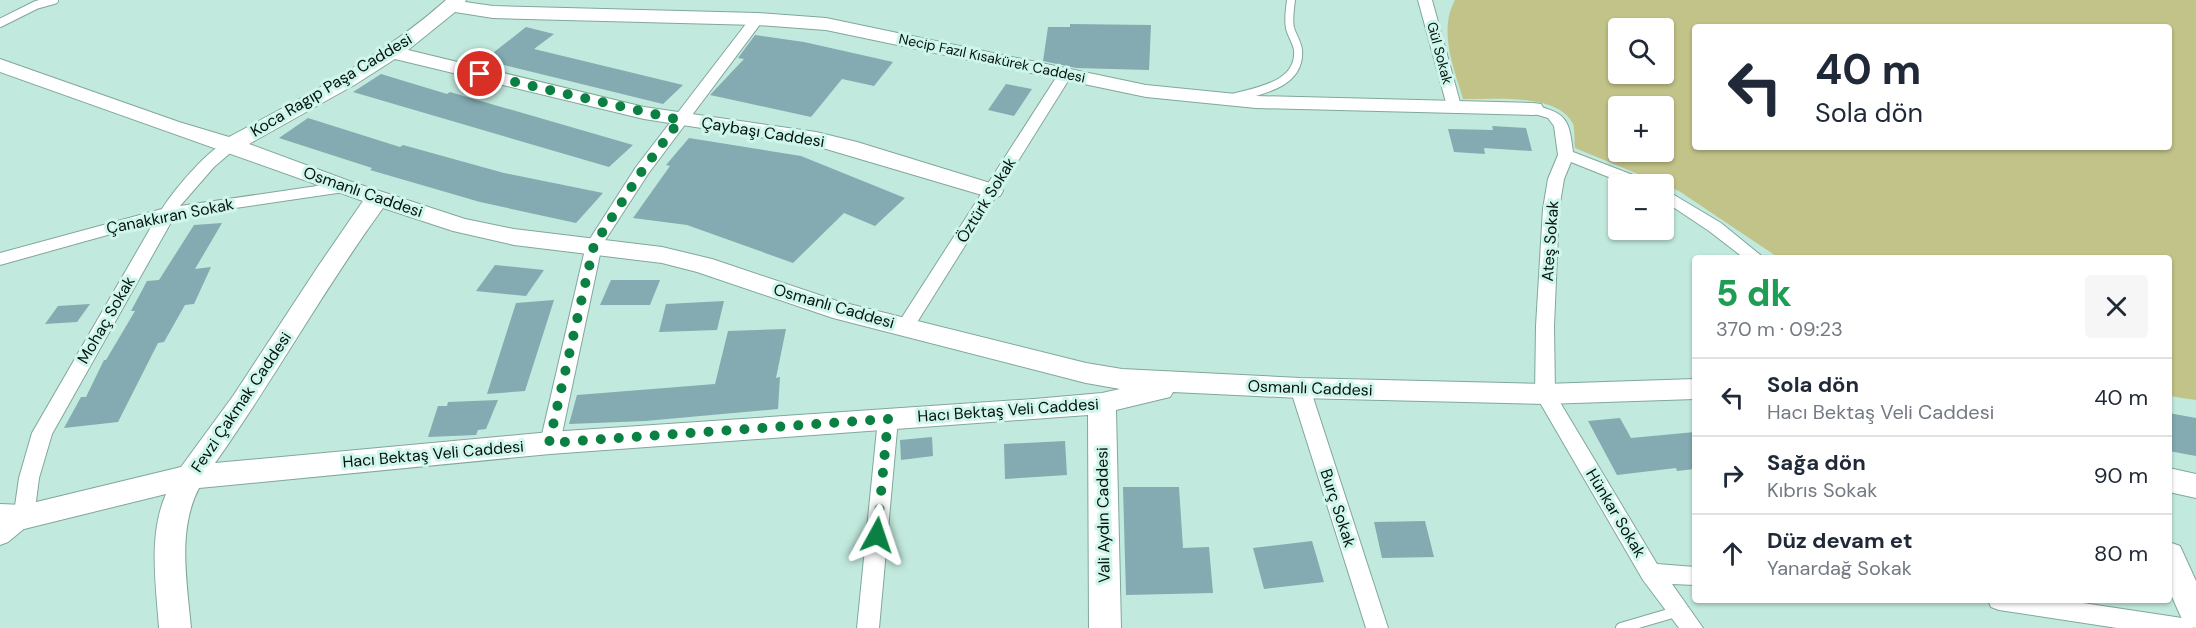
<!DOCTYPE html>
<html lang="tr">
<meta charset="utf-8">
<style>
body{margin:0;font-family:"DM Sans",sans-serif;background:#f6f6f7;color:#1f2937;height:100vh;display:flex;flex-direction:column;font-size:22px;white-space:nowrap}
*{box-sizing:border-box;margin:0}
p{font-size:20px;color:#747a83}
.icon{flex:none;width:33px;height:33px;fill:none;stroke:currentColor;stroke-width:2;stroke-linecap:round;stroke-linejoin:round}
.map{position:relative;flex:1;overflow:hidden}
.side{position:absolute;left:1692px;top:255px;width:480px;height:348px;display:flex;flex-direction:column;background:#fff;border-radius:6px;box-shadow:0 2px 4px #0004}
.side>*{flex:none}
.banner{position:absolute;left:1692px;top:24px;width:480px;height:126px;border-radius:6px;box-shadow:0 2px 4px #0004;background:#fff;color:#1f2937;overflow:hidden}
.tools{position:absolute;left:1608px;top:18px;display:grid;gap:12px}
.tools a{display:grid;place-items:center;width:66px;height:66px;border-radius:6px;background:#fff;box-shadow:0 2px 4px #0004;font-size:30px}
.pin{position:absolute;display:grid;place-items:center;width:51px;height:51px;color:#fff;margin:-26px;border:3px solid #fff;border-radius:50%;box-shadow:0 2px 6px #0007}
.me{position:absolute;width:66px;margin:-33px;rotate:5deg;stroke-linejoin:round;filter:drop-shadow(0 0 4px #0008)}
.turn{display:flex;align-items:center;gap:21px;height:126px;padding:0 24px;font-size:27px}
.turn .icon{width:78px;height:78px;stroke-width:2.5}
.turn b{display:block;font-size:42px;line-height:51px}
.round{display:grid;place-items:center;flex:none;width:63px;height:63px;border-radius:6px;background:#f6f6f7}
.head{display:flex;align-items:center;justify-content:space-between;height:102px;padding:0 24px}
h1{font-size:36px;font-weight:800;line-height:45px;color:#1e9e55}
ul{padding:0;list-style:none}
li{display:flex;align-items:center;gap:18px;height:78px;padding:0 24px;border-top:2px solid #e0e1e3}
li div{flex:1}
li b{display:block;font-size:22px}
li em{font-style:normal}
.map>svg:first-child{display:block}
</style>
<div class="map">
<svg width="2196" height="628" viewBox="0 0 2196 628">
<rect width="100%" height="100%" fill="#c2e9dd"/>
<!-- green -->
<path fill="#c2c388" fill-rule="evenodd" d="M1455 0H2196V400L2169 396V258H1779L1679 191 1575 148C1574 141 1575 130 1573 124 1558 92 1492 100 1463 99 1454 67 1438 32 1455 0ZM1695 27H2169V147H1695ZM1618 28H1664V74H1618ZM1618 106H1664V152H1618Z"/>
<!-- building -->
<path fill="#83abb1" d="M1070 24 1151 25 1149 70 1076 68 1043 61 1048 27H1070Z
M526 27 554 34 534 49 683 85 663 104 484 60Z
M755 35 804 42 893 62 874 86 842 79 811 117 710 95 744 59 738 58Z
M381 74 447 94 450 92 633 145 609 167 353 92Z
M1006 84 1032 89 1014 116 988 110Z
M308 118 400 147 403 145 504 173 603 193 576 223 480 202 370 170 372 168 279 138Z
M1492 126 1526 128 1532 151 1484 148 1485 154 1454 152 1448 129 1493 130Z
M689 138 801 156 905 198 875 226 844 213 793 263 687 225 633 218 670 166 666 165Z
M222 223 195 269 211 267 194 304 185 305 164 342 158 343 118 422 64 428 81 397H86L104 360H106L135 311H131L147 281 159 280 194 225Z
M495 265 544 270 526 296 476 291Z
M611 280H660L650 305H600Z
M554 300 525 391 487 394 516 303Z
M724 301 717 330 659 332 666 304Z
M90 304 77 322 45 324 58 306Z
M786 329 776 378 780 377 778 409 645 421 569 424 577 395 715 384 728 331Z
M498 400 486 429 478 430 476 435 428 437 438 406H447L448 402Z
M2169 413 2196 418V456L2169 451Z
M1620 418 1631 438 1695 432V469L1677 471 1676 468 1617 475 1588 421Z
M932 437 933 456 901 460 900 440Z
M1065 441 1067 475 1005 479 1004 444Z
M1123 487H1179L1183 548 1209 547 1213 593 1126 595Z
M1425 521 1434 557 1382 558 1374 522Z
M1312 541 1324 582 1264 589 1253 548Z"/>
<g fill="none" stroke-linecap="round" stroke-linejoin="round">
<!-- lane-far1 casing -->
<g stroke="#81a79c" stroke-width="10">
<path id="lane-far1" d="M0 23 36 5 54 0
M1233 98C1258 91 1301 85 1298 50 1297 42 1292 36 1290 28 1288 19 1290 9 1291 0"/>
</g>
<!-- lane casing -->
<g stroke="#81a79c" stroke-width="12">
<path id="lane" d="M1621 628 1679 611"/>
</g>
<!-- street casing -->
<g stroke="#81a79c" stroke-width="2">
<path id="street" d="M1418 0H1432L1461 106 1459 109H1449L1447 106Z
M757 15 764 19 648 174 602 245 560 443 557 448 550 451 543 448 540 443 586 245 636 167 752 16Z
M1066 69 1073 73 911 332 905 333 899 332 896 327 899 322 1059 73Z
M1533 105C1567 113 1569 119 1573 152L1646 180 1648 184H1626L1571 162 1564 179 1559 209 1554 326 1555 394 1657 564 1695 567V585L1672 584 1703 628H1679L1643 580 1535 394 1536 326 1543 209 1548 179 1558 155 1554 126 1548 118 1528 112 1526 109Z
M231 140 239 145 236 148 214 167 180 206 344 182 352 187 344 192 174 217 52 434 39 478 34 517 31 523 8 542 0 545V524L14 513 19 478 32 433 154 222 0 265V253L162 209C173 191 211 145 231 140Z
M1664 189 1721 223 1764 258H1744L1709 231 1664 201Z
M1300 381 1307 383 1310 388 1388 628H1366L1290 388 1293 383Z
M888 412 895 414 898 419 879 628H857L878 419 881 414Z
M1988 600H2063L2182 618 2190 621 2193 628H2117L1999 610 1991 607Z"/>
</g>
<!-- secondary casing -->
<g stroke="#81a79c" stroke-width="2">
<path id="secondary" d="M446 0H466L465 2 493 6 757 13 826 18 1146 85 1256 96 1533 103 1541 104 1544 109 1541 114 1533 115 1256 108 1146 97 826 30 757 25 493 18 455 12 408 50 644 107 816 132 857 142 1000 186 1003 191 1000 196 992 198 816 146 644 119 395 59 356 84 249 144 352 182 465 219 514 229 662 247 712 259 837 301 1086 363 1122 369 1300 378 1545 384 1695 379V399L1545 404 1300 398 1173 392 1170 397 1116 410 1121 628H1089L1088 415 550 454 199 488C177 530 187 582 191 628H159C156 584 148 535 166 494L24 529 0 528V504L24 505 181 467 233 396 317 268 363 201 0 72V59L179 122 229 137C305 96 381 58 446 0ZM383 208 453 231 514 245 662 263 697 272 833 318 1086 383 1120 389 1102 393 1034 399 550 432 215 463C274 380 323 290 383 208Z
M2169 468 2196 474V498L2169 492Z
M2169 542 2180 546 2196 581V628L2185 626 2169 590Z"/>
</g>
<!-- lane-far1 -->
<use href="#lane-far1" stroke="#fff" stroke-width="8"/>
<!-- lane -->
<use href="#lane" stroke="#fff" stroke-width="10"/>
<!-- street -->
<use href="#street" fill="#fff" fill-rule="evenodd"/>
<!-- secondary -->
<use href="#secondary" fill="#fff" fill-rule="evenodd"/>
</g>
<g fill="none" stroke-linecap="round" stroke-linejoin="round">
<!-- route -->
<path stroke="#0b8043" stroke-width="10" stroke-dasharray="0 18" d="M480 74 680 120 642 171 594 245 549 443 888 419 877 535"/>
</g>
<g text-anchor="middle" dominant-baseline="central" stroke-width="6" stroke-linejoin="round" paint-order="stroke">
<!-- far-street labels -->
<g font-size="14" fill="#05120f" stroke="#cff6ea">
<text transform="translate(1440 53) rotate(75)">Gül Sokak</text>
<text transform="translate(992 58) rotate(12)">Necip Fazıl Kısakürek Caddesi</text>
</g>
<!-- street labels -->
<g font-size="16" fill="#05120f" stroke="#cff6ea">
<text transform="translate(331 85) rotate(-31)">Koca Ragıp Paşa Caddesi</text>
<text transform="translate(763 132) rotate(9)">Çaybaşı Caddesi</text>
<text transform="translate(363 192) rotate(19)">Osmanlı Caddesi</text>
<text transform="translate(986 200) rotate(-58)">Öztürk Sokak</text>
<text transform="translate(170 216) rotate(-11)">Çanakkıran Sokak</text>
<text transform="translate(1550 241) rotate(-86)">Ateş Sokak</text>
<text transform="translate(834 306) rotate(16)">Osmanlı Caddesi</text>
<text transform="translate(106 320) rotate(-60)">Mohaç Sokak</text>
<text transform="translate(1310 388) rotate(2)">Osmanlı Caddesi</text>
<text transform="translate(241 402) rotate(-56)">Fevzi Çakmak Caddesi</text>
<text transform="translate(1008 410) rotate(-4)">Hacı Bektaş Veli Caddesi</text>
<text transform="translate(433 454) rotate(-5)">Hacı Bektaş Veli Caddesi</text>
<text transform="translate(1338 508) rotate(72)">Burç Sokak</text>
<text transform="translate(1616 513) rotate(59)">Hünkar Sokak</text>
<text transform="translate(1103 515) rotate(-91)">Vali Aydın Caddesi</text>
</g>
</g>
</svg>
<div class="tools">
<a><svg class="icon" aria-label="search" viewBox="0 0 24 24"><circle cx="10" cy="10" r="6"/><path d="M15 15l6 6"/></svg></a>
<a>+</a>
<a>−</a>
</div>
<div class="pin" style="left:480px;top:74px;background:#d93025"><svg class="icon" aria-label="arrive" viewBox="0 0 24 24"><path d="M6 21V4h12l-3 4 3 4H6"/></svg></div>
<svg class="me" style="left:877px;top:535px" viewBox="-20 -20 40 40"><path d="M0-17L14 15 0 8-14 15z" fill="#0b8043" stroke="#fff" stroke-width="4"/></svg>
<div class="banner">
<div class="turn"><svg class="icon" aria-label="left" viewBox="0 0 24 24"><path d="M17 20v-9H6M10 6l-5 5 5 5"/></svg><div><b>40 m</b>Sola dön</div></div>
</div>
<section class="side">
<div class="head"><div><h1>5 dk</h1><p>370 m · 09:23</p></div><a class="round"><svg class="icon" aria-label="close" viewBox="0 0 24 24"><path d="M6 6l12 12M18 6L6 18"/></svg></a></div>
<ul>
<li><svg class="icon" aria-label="left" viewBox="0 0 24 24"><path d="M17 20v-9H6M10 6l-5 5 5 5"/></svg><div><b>Sola dön</b><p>Hacı Bektaş Veli Caddesi</p></div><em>40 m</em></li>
<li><svg class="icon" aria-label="right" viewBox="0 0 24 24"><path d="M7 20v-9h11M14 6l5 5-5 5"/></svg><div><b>Sağa dön</b><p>Kıbrıs Sokak</p></div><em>90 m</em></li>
<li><svg class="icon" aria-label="ahead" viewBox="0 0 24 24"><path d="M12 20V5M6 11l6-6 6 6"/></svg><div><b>Düz devam et</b><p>Yanardağ Sokak</p></div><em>80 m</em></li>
</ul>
</section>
</div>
